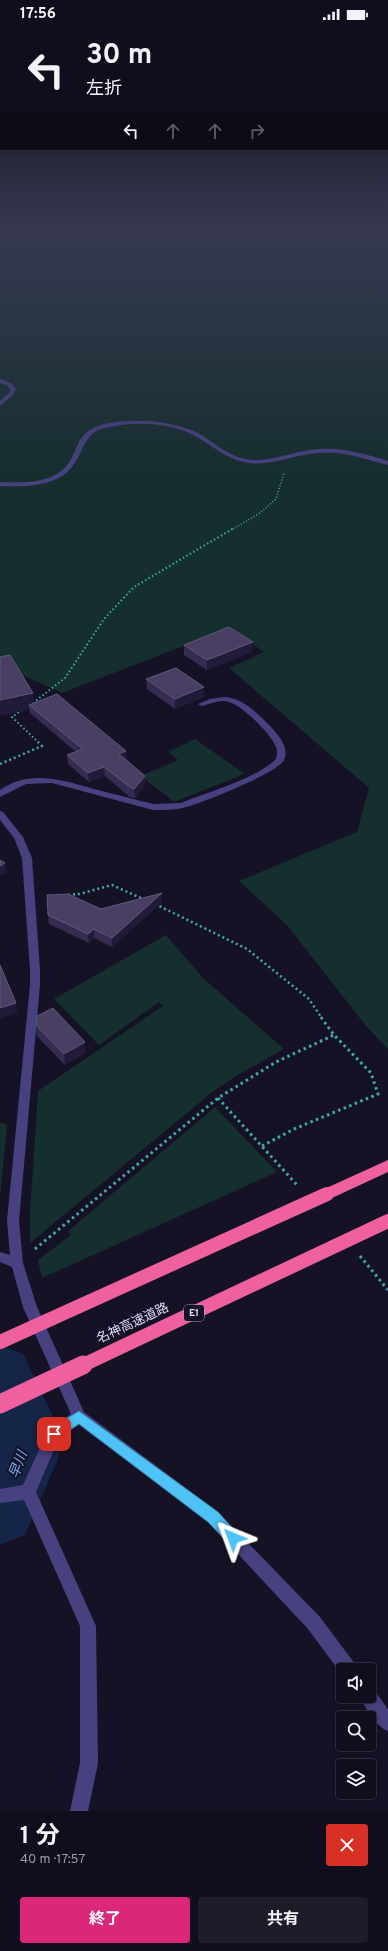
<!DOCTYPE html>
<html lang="ja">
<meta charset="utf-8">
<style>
body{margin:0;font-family:Overpass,"Noto Sans JP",sans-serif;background:#1e1c29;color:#f1f3f6;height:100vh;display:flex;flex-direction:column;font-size:15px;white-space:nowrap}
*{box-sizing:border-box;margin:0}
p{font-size:13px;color:#9c9ca3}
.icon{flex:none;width:22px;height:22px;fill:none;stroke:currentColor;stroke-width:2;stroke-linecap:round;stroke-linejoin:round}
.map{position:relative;height:1783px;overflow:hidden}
.sheet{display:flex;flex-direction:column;background:#100e1c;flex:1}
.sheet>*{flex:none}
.hud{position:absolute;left:0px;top:0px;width:388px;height:122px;box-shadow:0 2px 6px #0003,0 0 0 1px #302e3b;background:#100e1c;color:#f1f3f6;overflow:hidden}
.controls{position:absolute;left:336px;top:1635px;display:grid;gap:8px}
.controls a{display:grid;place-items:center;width:40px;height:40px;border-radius:4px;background:#100e1c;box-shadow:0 2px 6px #0003,0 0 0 1px #302e3b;font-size:20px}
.pin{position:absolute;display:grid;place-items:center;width:34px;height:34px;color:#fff;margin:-17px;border-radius:8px;box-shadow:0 2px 6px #0006}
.me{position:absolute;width:44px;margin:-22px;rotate:316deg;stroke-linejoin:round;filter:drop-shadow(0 0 3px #0008)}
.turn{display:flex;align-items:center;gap:14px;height:84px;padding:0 20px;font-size:18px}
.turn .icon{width:52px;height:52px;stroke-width:2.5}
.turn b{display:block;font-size:28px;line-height:34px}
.lanes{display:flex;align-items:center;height:38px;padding:0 20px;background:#0003;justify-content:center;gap:20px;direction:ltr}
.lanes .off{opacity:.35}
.round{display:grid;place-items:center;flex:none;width:42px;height:42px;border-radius:4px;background:#1e1c29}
.overview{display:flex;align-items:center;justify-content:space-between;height:68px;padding:0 20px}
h1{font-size:24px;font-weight:700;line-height:30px}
.action{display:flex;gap:8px;margin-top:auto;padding:8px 20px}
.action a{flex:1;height:46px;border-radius:4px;background:#db2777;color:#fff;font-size:16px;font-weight:700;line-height:46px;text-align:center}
.action a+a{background:#1e1c29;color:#f1f3f6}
.status{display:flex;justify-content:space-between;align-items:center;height:28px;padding:0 20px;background:#100e1c;direction:ltr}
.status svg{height:11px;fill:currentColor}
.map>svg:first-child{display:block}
</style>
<div class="status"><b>17:56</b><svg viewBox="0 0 49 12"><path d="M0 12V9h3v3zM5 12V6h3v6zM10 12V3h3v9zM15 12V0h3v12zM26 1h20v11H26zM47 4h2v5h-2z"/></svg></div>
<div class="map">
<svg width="388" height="1783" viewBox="0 0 388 1783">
<rect width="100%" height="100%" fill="#161225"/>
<!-- green -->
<path fill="#152e2e" d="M0 201H388V1021L366 998 287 897 239 853 357 804 369 760 229 640 264 624 230 600 62 665 0 637Z
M195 711 245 746 174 774 141 748 178 732 168 724Z
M166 907 203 950 284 1021 236 1048 211 1065 30 1215V1185L38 1063 163 978 159 974 99 1017 54 971Z
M215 1079 277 1144 42 1250 38 1232 71 1207 68 1203Z
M0 1094 7 1097 0 1169Z"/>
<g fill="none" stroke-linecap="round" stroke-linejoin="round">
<!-- river -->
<path fill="#142547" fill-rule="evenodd" d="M0 1317 23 1326 62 1407 58 1431 25 1507 0 1517Z"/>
<!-- path-far3 -->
<path stroke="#3cacab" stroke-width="1.5" stroke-dasharray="1 2" stroke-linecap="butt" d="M233 501 260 485 276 471 284 445"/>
<!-- path-far2 -->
<path stroke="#3cacab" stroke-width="2" stroke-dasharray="1.5 2.5" stroke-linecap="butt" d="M33 675 65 650 104 591 134 559 234 500
M22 682 12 689 39 715"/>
<!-- path-far1 -->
<path stroke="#3cacab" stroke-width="2.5" stroke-dasharray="2 3" stroke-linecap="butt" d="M0 736 42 718 38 714
M68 867 79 866 112 857 143 871
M155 876 247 921 309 971 321 989"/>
<!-- path -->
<path stroke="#3cacab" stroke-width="3" stroke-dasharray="2.5 3.5" stroke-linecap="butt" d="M218 1070 297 1157
M262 1118 294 1101 378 1066 371 1045 334 1007 320 988
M35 1221 218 1070 276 1034 334 1007
M360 1228 388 1262"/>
<!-- minor -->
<path fill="#47417f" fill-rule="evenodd" d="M0 351 11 355 16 361 13 367 0 378V373L9 365 10 361 7 357 0 355Z
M151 393C167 395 183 398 198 405 214 414 227 428 246 431 268 435 288 425 310 422 337 418 362 425 388 433V437C364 431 341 422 317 425 294 427 271 438 248 435 228 432 214 419 197 409 171 394 134 393 105 400 83 405 84 425 71 440 56 459 22 459 0 458V454C24 455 56 456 70 433 76 423 78 411 87 404 104 391 131 393 151 393Z
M224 669C241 670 254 682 265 693 274 702 291 718 284 732 278 745 200 776 183 780 173 782 163 782 153 782L52 755 26 756 0 769V762C29 741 63 752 94 761 114 766 133 771 153 776L181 775C208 764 256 751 276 731 277 727 278 723 276 719 271 706 243 678 229 674 220 671 211 676 202 678L198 676 210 671Z
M0 783 3 784 23 809 32 830 40 942V957L19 1193 23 1235 37 1279 84 1384 218 1484 320 1589 355 1636 357 1642H343V1648L308 1601 208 1494 79 1397 59 1410 36 1464 96 1598 98 1735 88 1783H70L80 1735V1598L24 1472 0 1475V1461L23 1457 49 1400 71 1386 23 1279 12 1239 0 1234V1224L10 1227 7 1193 30 957V942L22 830 14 810 0 792Z
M369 1660 374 1662 388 1681V1703C376 1699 365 1680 360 1668H369Z"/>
<!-- highway -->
<path fill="#ef609e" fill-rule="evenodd" d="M388 1132V1144L332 1170 327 1172 322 1170 320 1166 322 1162Z"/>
<!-- highway-bridge-far1 -->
<path stroke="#ef609e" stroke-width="14" d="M0 1314 327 1166
M81 1338 388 1193"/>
<!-- highway-bridge -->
<path stroke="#ef609e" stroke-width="19" d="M0 1376 83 1337"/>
</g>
<!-- wall -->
<path fill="#362c51" d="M184 617 252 624 207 642 184 627Z
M146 651 204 659V669L175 681 147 661Z
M34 675 126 723 127 732H126L145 757 135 770 130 769 105 748 89 754 68 736 67 727 76 724 30 685 29 681 0 688Z
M162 874 112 919 94 910 89 915 49 896 48 887Z
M36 997 86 1025 65 1037 37 1008Z"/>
<!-- shaded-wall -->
<path fill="#211a38" d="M253 614 252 624 207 642V632Z
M204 659V669L175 681V671Z
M33 665 35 680 29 677V681L0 688V672Z
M126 723 127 732 119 735V726Z
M104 739 105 748 89 754 88 745Z
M145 748V757L135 770 134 761Z
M5 835 6 845 0 848V838Z
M162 865V874L112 919V910Z
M94 901V910L89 915 88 906Z
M16 975 17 985 0 991V980Z
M85 1014 86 1025 65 1037 64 1026Z"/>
<!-- building -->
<path fill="#483f63" stroke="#60577b" d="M229 599 253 614 207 632 184 617Z
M10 627 33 665 0 672V629Z
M176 640 204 659 175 671 146 651Z
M57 666 126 723 119 726 145 748 134 761 130 759 104 739 88 745 67 727 83 721 29 677Z
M0 832 5 835 0 838Z
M162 865 112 910 94 901 88 906 48 887 47 867 68 866 101 881Z
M0 937 16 975 0 980Z
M53 980 85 1014 64 1026 36 997 37 988Z"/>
<!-- sky -->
<linearGradient id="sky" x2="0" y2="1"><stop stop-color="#0c0a14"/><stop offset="0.45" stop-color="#363951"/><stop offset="1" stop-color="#363951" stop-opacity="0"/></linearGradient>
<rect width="388" height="451" fill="url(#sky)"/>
<!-- route -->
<path fill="#4fc3f7" stroke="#337fa1" d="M79 1383 218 1484 238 1506 240 1510 238 1515 233 1517 228 1515 208 1494 79 1396 54 1412 49 1410 47 1406 49 1401Z"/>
<g text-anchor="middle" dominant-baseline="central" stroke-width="4" stroke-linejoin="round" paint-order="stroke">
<!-- shield labels -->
<rect fill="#161225" stroke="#a39dbb" stroke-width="1" x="184" y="1277" width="20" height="16" rx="3"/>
<g font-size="10" font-weight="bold" fill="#dfd9fb">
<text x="194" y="1285">E1</text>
</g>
<!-- near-street labels -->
<g font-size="13" fill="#dfd9fb" stroke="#161225">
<text transform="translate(133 1296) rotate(-25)">名神高速道路</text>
</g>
<!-- near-water labels -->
<g font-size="14" font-style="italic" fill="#72aff1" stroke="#161225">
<text transform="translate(19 1437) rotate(-70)">早川</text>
</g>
</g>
</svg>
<div class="controls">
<a><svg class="icon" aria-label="sound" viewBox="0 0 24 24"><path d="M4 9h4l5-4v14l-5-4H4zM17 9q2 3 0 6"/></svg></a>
<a><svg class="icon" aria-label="search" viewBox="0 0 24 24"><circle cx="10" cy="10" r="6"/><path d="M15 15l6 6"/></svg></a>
<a><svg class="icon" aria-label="layers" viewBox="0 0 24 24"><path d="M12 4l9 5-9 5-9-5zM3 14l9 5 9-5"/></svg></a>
</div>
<div class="pin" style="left:54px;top:1406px;background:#d93025"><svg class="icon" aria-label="arrive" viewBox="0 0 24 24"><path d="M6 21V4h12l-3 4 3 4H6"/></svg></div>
<svg class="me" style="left:233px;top:1510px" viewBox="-20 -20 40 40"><path d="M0-17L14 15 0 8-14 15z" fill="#4fc3f7" stroke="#fff" stroke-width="4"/></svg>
<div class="hud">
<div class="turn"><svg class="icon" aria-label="left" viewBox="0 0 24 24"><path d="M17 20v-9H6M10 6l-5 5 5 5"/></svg><div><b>30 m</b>左折</div></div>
<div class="lanes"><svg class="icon" aria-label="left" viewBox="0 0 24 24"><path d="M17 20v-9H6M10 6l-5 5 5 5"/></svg><svg class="icon off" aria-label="ahead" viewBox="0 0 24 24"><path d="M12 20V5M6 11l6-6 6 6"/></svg><svg class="icon off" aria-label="ahead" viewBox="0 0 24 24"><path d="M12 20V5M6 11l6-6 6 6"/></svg><svg class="icon off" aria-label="right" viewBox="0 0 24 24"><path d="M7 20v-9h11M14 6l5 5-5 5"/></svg></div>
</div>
</div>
<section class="sheet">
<div class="overview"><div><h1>1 分</h1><p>40 m · 17:57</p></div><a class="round" style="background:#d93025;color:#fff"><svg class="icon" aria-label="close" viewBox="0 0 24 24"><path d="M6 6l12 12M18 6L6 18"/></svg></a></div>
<div class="action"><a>終了</a><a>共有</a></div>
</section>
